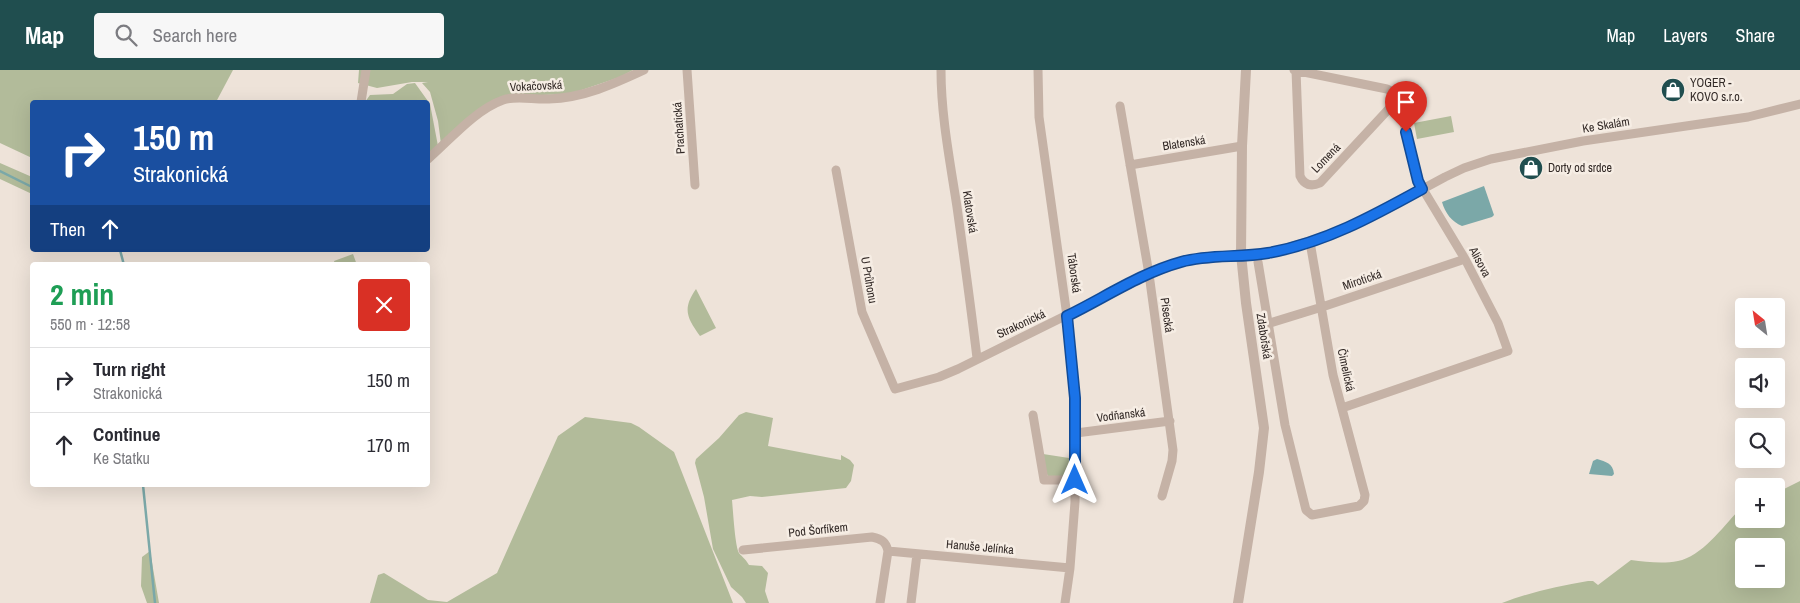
<!DOCTYPE html>
<meta charset="utf-8">
<style>
body{margin:0;font-family:"Archivo Narrow",sans-serif;background:#f7f7f7;color:#2b2b33;height:100vh;display:flex;flex-direction:column;font-size:19px;white-space:nowrap}
*{box-sizing:border-box;margin:0}
p{font-size:16px;color:#7c7c81}
.icon{flex:none;width:28px;height:28px;fill:none;stroke:currentColor;stroke-width:2;stroke-linecap:round;stroke-linejoin:round}
.map{position:relative;flex:1;overflow:hidden}
.sheet{position:absolute;left:30px;top:192px;width:400px;height:225px;display:flex;flex-direction:column;background:#fff;border-radius:5px;box-shadow:0 5px 20px #0002}
.sheet>*{flex:none}
.top-card{position:absolute;left:30px;top:30px;width:400px;height:152px;border-radius:5px;box-shadow:0 5px 20px #0002;background:#1a4fa0;color:#fff;overflow:hidden}
.needle{width:32px;rotate:330deg}
.controls{position:absolute;left:1735px;top:228px;display:grid;gap:10px}
.controls a{display:grid;place-items:center;width:50px;height:50px;border-radius:5px;background:#fff;box-shadow:0 5px 20px #0002;font-size:25px}
.pin{position:absolute;display:grid;place-items:center;width:42px;height:42px;color:#fff;margin:-51px -21px;border-radius:50% 50% 50% 0;rotate:-45deg;box-shadow:0 0 5px #0007}
.pin .icon{rotate:45deg}
.me{position:absolute;width:55px;margin:-28px;rotate:0deg;stroke-linejoin:round;filter:drop-shadow(0 0 4px #0008)}
.turn{display:flex;align-items:center;gap:18px;height:105px;padding:0 20px;font-size:22px}
.turn .icon{width:65px;height:65px;stroke-width:2.5}
.turn b{display:block;font-size:35px;line-height:42px}
.then{display:flex;align-items:center;height:48px;padding:0 20px;background:#0003;gap:10px;font-size:19px}
.round{display:grid;place-items:center;flex:none;width:52px;height:52px;border-radius:5px;background:#f7f7f7}
.overview{display:flex;align-items:center;justify-content:space-between;height:85px;padding:0 20px}
h1{font-size:30px;font-weight:700;line-height:38px;color:#1e9e55}
ul{padding:0;list-style:none}
li{display:flex;align-items:center;gap:15px;height:65px;padding:0 20px;border-top:1px solid #e1e1e2}
li div{flex:1}
li b{display:block;font-size:19px}
li em{font-style:normal}
header{display:flex;align-items:center;gap:30px;box-sizing:border-box;height:70px;padding:0 25px;background:#204e4f;color:#fff}
header strong{font-size:24px}
nav{display:flex;gap:28px;margin-inline-start:auto;font-size:18px}
.search{width:350px;height:45px;background:#f7f7f7;display:flex;align-items:center;gap:12px;box-sizing:border-box;padding:0 18px;border-radius:5px;color:#7c7c81;font-size:19px}
.map>svg:first-child{display:block}
</style>
<header>
<strong>Map</strong>
<div class="search"><svg class="icon" aria-label="search" viewBox="0 0 24 24"><circle cx="10" cy="10" r="6"/><path d="M15 15l6 6"/></svg>Search here</div>
<nav><a>Map</a><a>Layers</a><a>Share</a></nav>
</header>
<div class="map">
<svg width="1800" height="533" viewBox="0 0 1800 533">
<rect width="100%" height="100%" fill="#eee3d9"/>
<!-- green -->
<path fill="#b2bb9a" fill-rule="evenodd" d="M0 0H233L216 32H32V88L0 73Z
M359 0H633L620 7 570 24 517 26 503 30 441 74 438 51 430 22 422 13 428 12H412L377 18 358 13Z
M415 13 430 34 438 76 428 85V32H365L370 25 393 24 407 14Z
M1451 46 1454 62 1417 69 1414 53Z
M0 93 32 107V124L0 109Z
M353 184 357 195H335L334 191Z
M696 219 716 258 700 266C687 248 682 239 696 219Z
M746 342 773 348 768 376 841 390V385L850 390 854 395 851 411 846 418 762 427 750 426 732 430C733 440 735 476 739 483 742 487 745 488 749 495L762 496 768 503 765 521 769 533H746L742 527 731 517 713 479 704 427 695 393 696 389 719 368 739 345Z
M585 347 631 353 639 357 674 382 733 533H370L378 505 384 503 428 530 447 532 497 503 558 366Z
M1043 384 1069 388V403L1065 406 1049 407 1046 403Z
M1800 411V533H1502C1531 522 1558 516 1588 511H1593L1598 515 1631 490C1647 492 1663 494 1678 491 1701 487 1723 457 1738 441L1744 438V449H1776V423ZM1744 476H1776V509H1744Z
M150 481 159 533H147L141 516 142 487Z"/>
<!-- water -->
<path fill="#7ba8a8" d="M1484 116 1494 145 1492 147 1462 156C1452 152 1445 143 1442 132Z
M1597 389C1606 392 1613 393 1614 404L1612 406 1589 404 1593 391Z"/>
<g fill="none" stroke-linecap="round" stroke-linejoin="round">
<!-- stream -->
<path stroke="#7ba8a8" stroke-width="2.5" d="M0 101 32 117
M120 180 124 195
M143 415 155 533"/>
<!-- minor -->
<path stroke="#c5b2a6" stroke-width="9" d="M687 0 695 115
M941 0C941 46 950 91 957 137 964 187 971 238 977 288
M1038 0 1039 47 1067 246 1075 328V432L1070 498 1065 533
M1294 0 1387 19 1393 22 1398 29 1418 111 1465 189 1498 253 1508 281 1342 338
M1296 0 1300 106C1304 115 1311 117 1320 113L1398 29
M361 32 366 0
M1120 36 1149 204 1173 380 1172 391 1162 426
M428 89C450 70 475 40 503 30 517 25 534 30 549 29 583 28 614 14 644 0
M1130 95 1242 76
M836 100 862 242 895 319 939 307 958 299 1162 198 1183 191 1270 183 1336 163 1367 149 1445 107 1464 98 1491 89 1583 71 1748 47 1800 34
M1258 192 1285 355 1306 440 1312 445 1359 436 1364 431 1365 425 1333 305 1310 172
M1267 254 1322 237 1465 189
M1033 345 1044 410H1075
M1076 363 1170 351
M743 480 872 467C882 469 886 472 888 481L880 533
M888 481 1070 498
M911 533 917 484"/>
<!-- tertiary -->
<path stroke="#c5b2a6" stroke-width="10" d="M1238 533 1259 402 1264 358 1246 233 1241 184 1242 76 1246 0"/>
</g>
<g fill="none" stroke-linecap="round" stroke-linejoin="round">
<!-- route casing -->
<g stroke="#114b97" stroke-width="12">
<path id="route" d="M1075 410V328L1067 246C1104 228 1141 203 1181 192 1209 184 1239 188 1268 183 1324 173 1373 146 1422 119L1418 111 1406 62"/>
</g>
<!-- route -->
<use href="#route" stroke="#1a73e8" stroke-width="9"/>
</g>
<!-- icons -->
<defs>
<g id="shop-disc" transform="scale(1.25)"><circle r="9.5" fill="#204e4f" stroke="#f6ede4"/><path d="M-5-2.5h2.3a2.7 3.5 0 0 1 5.4 0H5L5.5 6h-11ZM-1.5-2.5h3a1.5 2.3 0 0 0-3 0Z" fill="#fff"/></g>
</defs>
<g fill-rule="evenodd">
<use href="#shop-disc" x="1673" y="20"/>
<use href="#shop-disc" x="1531" y="98"/>
</g>
<g text-anchor="middle" dominant-baseline="central" stroke-width="5" stroke-linejoin="round" paint-order="stroke">
<!-- poi labels -->
<g font-size="12" fill="#322926" stroke="#f6ede4" text-anchor="start">
<text x="1690" y="13">YOGER -<tspan x="1690" dy="14">KOVO s.r.o.</tspan></text>
<text x="1548" y="98">Dorty od srdce</text>
</g>
<!-- street labels -->
<g font-size="12" fill="#322926" stroke="#f6ede4">
<text transform="translate(536 16) rotate(-3)">Vokačovská</text>
<text transform="translate(1606 55) rotate(-9)">Ke Skalám</text>
<text transform="translate(679 58) rotate(-94)">Prachatická</text>
<text transform="translate(1184 73) rotate(-9)">Blatenská</text>
<text transform="translate(1326 88) rotate(-46)">Lomená</text>
<text transform="translate(970 142) rotate(81)">Klatovská</text>
<text transform="translate(1480 192) rotate(62)">Alisova</text>
<text transform="translate(1074 203) rotate(82)">Táborská</text>
<text transform="translate(869 210) rotate(80)">U Průhonu</text>
<text transform="translate(1362 210) rotate(-19)">Mirotická</text>
<text transform="translate(1167 245) rotate(82)">Písecká</text>
<text transform="translate(1021 254) rotate(-25)">Strakonická</text>
<text transform="translate(1264 266) rotate(81)">Zdabořská</text>
<text transform="translate(1346 300) rotate(78)">Čimelická</text>
<text transform="translate(1121 345) rotate(-7)">Vodňanská</text>
<text transform="translate(818 460) rotate(-6)">Pod Šorfíkem</text>
<text transform="translate(980 477) rotate(5)">Hanuše Jelínka</text>
</g>
</g>
</svg>
<div class="controls">
<a><svg class="needle" viewBox="-14 -14 28 28"><path d="M0-13l5 13h-10z" fill="#e53935"/><path d="M0 13l5-13h-10z" fill="#7c7c81"/></svg></a>
<a><svg class="icon" aria-label="sound" viewBox="0 0 24 24"><path d="M4 9h4l5-4v14l-5-4H4zM17 9q2 3 0 6"/></svg></a>
<a><svg class="icon" aria-label="search" viewBox="0 0 24 24"><circle cx="10" cy="10" r="6"/><path d="M15 15l6 6"/></svg></a>
<a>+</a>
<a>−</a>
</div>
<div class="pin" style="left:1406px;top:62px;background:#d93025"><svg class="icon" aria-label="arrive" viewBox="0 0 24 24"><path d="M6 21V4h12l-3 4 3 4H6"/></svg></div>
<svg class="me" style="left:1075px;top:410px" viewBox="-20 -20 40 40"><path d="M0-17L14 15 0 8-14 15z" fill="#1a73e8" stroke="#fff" stroke-width="4"/></svg>
<div class="top-card">
<div class="turn"><svg class="icon" aria-label="right" viewBox="0 0 24 24"><path d="M7 20v-9h11M14 6l5 5-5 5"/></svg><div><b>150 m</b>Strakonická</div></div>
<div class="then">Then<svg class="icon" aria-label="ahead" viewBox="0 0 24 24"><path d="M12 20V5M6 11l6-6 6 6"/></svg></div>
</div>
<section class="sheet">
<div class="overview"><div><h1>2 min</h1><p>550 m · 12:58</p></div><a class="round" style="background:#d93025;color:#fff"><svg class="icon" aria-label="close" viewBox="0 0 24 24"><path d="M6 6l12 12M18 6L6 18"/></svg></a></div>
<ul>
<li><svg class="icon" aria-label="right" viewBox="0 0 24 24"><path d="M7 20v-9h11M14 6l5 5-5 5"/></svg><div><b>Turn right</b><p>Strakonická</p></div><em>150 m</em></li>
<li><svg class="icon" aria-label="ahead" viewBox="0 0 24 24"><path d="M12 20V5M6 11l6-6 6 6"/></svg><div><b>Continue</b><p>Ke Statku</p></div><em>170 m</em></li>
</ul>
</section>
</div>
